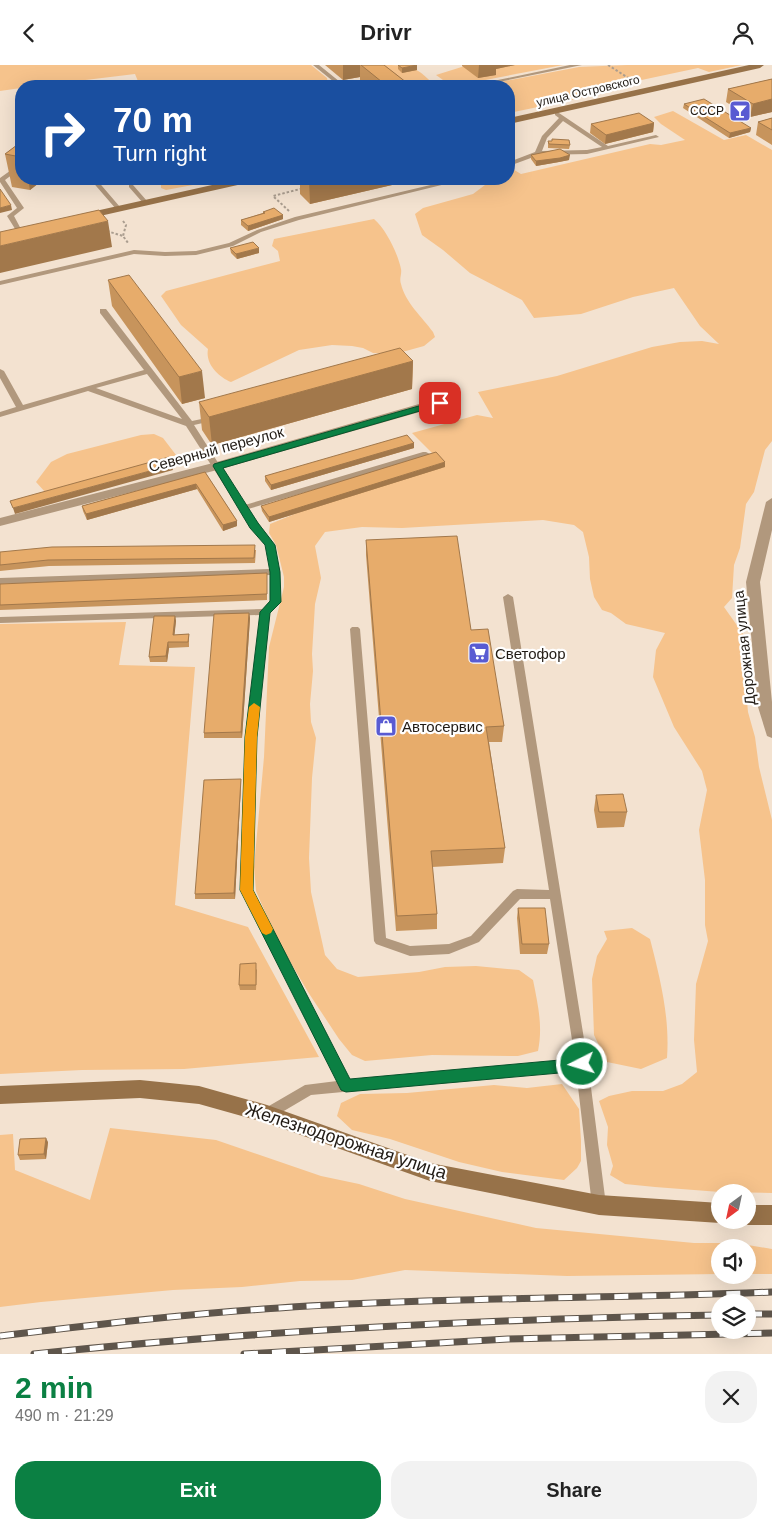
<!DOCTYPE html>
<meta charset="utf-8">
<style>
body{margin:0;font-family:Helvetica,sans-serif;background:#f2f2f2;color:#222;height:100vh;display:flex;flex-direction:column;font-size:19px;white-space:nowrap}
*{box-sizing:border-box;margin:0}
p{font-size:16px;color:#767676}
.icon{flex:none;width:28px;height:28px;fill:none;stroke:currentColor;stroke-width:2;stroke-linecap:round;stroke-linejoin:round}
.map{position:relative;height:1289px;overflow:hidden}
.details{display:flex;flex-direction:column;background:#fff;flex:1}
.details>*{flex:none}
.top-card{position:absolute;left:15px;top:15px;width:500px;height:105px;border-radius:20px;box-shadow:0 5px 20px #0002;background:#1a4fa0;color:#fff;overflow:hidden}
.needle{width:32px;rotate:213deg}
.fabs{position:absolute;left:711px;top:1119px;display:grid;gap:10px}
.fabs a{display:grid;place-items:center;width:45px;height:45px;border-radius:50%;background:#fff;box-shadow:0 5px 20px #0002;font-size:25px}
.pin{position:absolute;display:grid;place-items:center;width:42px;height:42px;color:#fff;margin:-21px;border-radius:10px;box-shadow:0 2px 8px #0006}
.me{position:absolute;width:55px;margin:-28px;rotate:265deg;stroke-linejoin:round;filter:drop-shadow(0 0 4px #0008)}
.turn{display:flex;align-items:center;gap:18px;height:105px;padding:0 15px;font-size:22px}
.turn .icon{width:65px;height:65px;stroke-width:2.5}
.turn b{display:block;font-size:35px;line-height:42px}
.round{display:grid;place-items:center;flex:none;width:52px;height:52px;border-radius:20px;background:#f2f2f2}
.overview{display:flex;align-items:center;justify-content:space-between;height:85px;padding:0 15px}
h1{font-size:30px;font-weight:800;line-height:38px;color:#0b8043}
.action{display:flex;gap:10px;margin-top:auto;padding:10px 15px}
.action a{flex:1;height:58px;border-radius:20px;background:#0b8043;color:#fff;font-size:20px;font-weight:800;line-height:58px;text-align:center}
.action a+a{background:#f2f2f2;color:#222}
header{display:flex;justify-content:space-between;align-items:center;height:65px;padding:0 15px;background:#fff;font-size:22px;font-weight:800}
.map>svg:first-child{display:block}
</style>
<header><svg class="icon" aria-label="back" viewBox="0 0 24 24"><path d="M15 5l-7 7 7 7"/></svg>Drivr<svg class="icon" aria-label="person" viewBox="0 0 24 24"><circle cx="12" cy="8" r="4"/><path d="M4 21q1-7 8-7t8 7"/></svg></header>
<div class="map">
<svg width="772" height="1289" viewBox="0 0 772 1289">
<rect width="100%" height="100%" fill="#f3e2d0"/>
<!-- green -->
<path fill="#f6c38c" d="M0 0H311L327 13 328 20 321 21H140L135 9 36 21H21V23L0 26Z
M382 0C410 0 415 0 435 21H407Z
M468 0H563L459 20 443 15 436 10Z
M627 0H742L709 7 698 3 604 23 601 28 596 30 509 48V21H479L579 2Z
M673 46 724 75 746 70 772 85V376L765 385 754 427 746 439 740 483 734 500 732 533 724 542 748 576 745 614 748 647 755 672 759 702 772 755V1128L720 1127 655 1122 625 1119 610 1110 613 1101 607 1080 608 1062 599 1036 609 1031 632 1026H663L682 1019 697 1007 694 975 696 919 708 876 705 860V815L699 765 707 725 702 706 674 662 653 612 656 585 665 568 626 559 611 548 602 545 594 532 590 514 589 492 583 467 574 460 543 455 402 463 362 462 325 467 315 481 321 513 315 539 312 589 313 606 310 639 311 657 316 673 312 713 309 793 311 827 325 890 337 904 358 912 419 907 445 902 476 901 519 905 533 915C538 940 543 961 538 986L518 991 432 990 365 996 352 990 339 974 308 927 275 871 256 826 254 802 264 692 269 582 284 522V512L276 480 269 468 270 459 436 392 412 368 477 350 493 353 478 327 557 311 652 282 680 277 702 276 719 279 700 261 674 223 633 232 581 249 534 253 522 235 470 208 443 185 422 170 415 149 423 143 473 129 493 114H509V104L511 103 521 109 650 79 661 80 685 75 661 59 654 52Z
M165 114H225L166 125 161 123V117Z
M374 154C386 164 398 189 401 204 402 209 399 214 401 219 405 237 422 252 433 267L435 272 424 281 395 289 373 288 363 283 352 281 332 280 299 285 231 317C219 312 205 299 208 284L181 260 161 231 166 226 280 196 278 186 272 181 274 174Z
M154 369 163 373 176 390 155 400 46 428 36 417 51 397 67 389 141 370Z
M126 557 119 600 195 602 175 840 248 862 319 992 184 1004 82 1005 0 1009V559Z
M632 863 650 874C660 913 670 952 667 993L641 1004 607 997 594 970 592 914 597 891 607 874 604 866Z
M562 1019 579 1044 581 1076V1096L577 1103 564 1115 502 1107 459 1097 390 1074 352 1065 337 1051 341 1038 360 1029 407 1028 494 1020 527 1023Z
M110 1063 216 1075 321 1111 359 1119 405 1134 536 1163 694 1178H736L772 1184V1209H748V1182H720V1209L567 1211 405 1205 352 1215 300 1216 242 1222 173 1225 41 1237 0 1242V1070L13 1069 15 1105 90 1135Z"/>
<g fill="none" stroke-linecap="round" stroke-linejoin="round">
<!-- path -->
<path stroke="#aa9d8f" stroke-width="2" stroke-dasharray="2.5 2" stroke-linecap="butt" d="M608 0 633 16
M289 146 273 131 304 123
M123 156 126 160 123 171
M107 166 123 171 128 178"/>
<!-- lane -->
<path fill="#b1987d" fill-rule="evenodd" d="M313 0H319L345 21H339Z
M570 0H582L479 21H469Z
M555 48H559L608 81 656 70 659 72 587 89 539 90 509 101V97L535 87 542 71 559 53 555 50ZM563 56 602 82 587 85 542 86 547 73Z
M21 98V103L5 115 24 143 14 151 22 166 19 168 17 167 7 151 17 143 0 117V113Z
M90 114H96L120 142V144H116Z
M456 114H466L299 155 261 167 233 181 196 190 165 191 134 189 0 220V216L134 185 165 187 196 186 229 178 257 165 295 152Z
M129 120H133L147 136V138H143L129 122Z
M100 244H106L192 356 216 351V355L194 360 245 440 423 387H426L430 389 429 391 248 444 274 479 280 507V537L270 548 256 672 253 825 349 1015 575 994 550 834H520L479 877 449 889 410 891 376 879 374 876 350 564 352 562H358L360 564 386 873 410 881 449 879 471 871 513 826 517 824 549 825 503 532 508 529 513 532 588 999 606 1140 604 1145 599 1146 594 1145 592 1140 576 1005 311 1030 272 1053 267 1055 262 1053 261 1049 262 1045 305 1020 337 1016 241 825 246 672 260 550 0 558V552L263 544 270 536V510L0 519V513L270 504 266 480 251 462 186 361 88 326 0 352V347L16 342 0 313V304L4 306 23 340 144 305 100 248ZM147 309 182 354 96 323Z"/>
<!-- street -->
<path fill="#b1987d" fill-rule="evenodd" d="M380 11 384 14 383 16 358 21H343Z
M440 333 446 337 444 340 221 404 0 461V453L213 398Z
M772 433V465L760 517 772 637V673L767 671 758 642 746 517 766 437Z"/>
<!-- secondary -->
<path fill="#977249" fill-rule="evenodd" d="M749 0H764L760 3 509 59V53Z
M239 114H256L251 117 82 155 77 152 82 149Z
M140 1015 199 1021 267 1040 430 1098 599 1130 720 1138V1155H727L720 1158 599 1150 430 1116 267 1058 199 1039 140 1033 0 1039V1021Z
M748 1140H772V1160H748L741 1157 740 1155H748Z"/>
<!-- rail casing -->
<g stroke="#5e554b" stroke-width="7">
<path id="rail" d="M748 1249H772
M0 1271C93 1260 185 1249 279 1243 443 1232 608 1234 772 1227
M34 1289C262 1265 491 1254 720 1250
M244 1289 508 1274 772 1268"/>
</g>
<!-- rail -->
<use href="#rail" stroke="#fff" stroke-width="5" stroke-dasharray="14" stroke-linecap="butt"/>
</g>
<!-- wall -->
<path fill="#c7945c" d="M325 0H384L411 21H360V12L343 15Z
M398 0H417V5L402 8 398 4Z
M462 0H515L496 4V10L478 13 462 1Z
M772 14V47L750 52 726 37 728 24Z
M684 39 751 63 750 67 729 73 683 43Z
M772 53V80L756 70 758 57Z
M654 58 653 67 605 79 590 68 591 59Z
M552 74 570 80 569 84 548 83V76H552Z
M21 77V114H44L30 125 12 122 5 89Z
M531 90 569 95 559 97 536 101 531 94Z
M109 114H139L114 119Z
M300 114H418L310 139 300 129Z
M263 147 283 150V154L248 166 241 160V155L263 148Z
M230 183 259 188 237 194 231 188Z
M108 215 205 333 182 339 112 241Z
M413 296 412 324 212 380 202 365 199 337Z
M414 378V383L271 425 265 416V411Z
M445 402 269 457 262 446 261 441Z
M205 407 237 456V461L223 466 197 424 87 455 83 446 82 441Z
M366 475 471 565 504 661 502 677H489L505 783 503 798 432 802 437 849V864L396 866 366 490Z
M256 485 255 498 49 501 0 506V487Z
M267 513V535L0 545V519Z
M249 548 250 553 242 673H204V668Z
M175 551 176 556 174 570 189 569V582L169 583 167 597H150L149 592Z
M241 714V719L235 834H195V829Z
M596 730 627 747 624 762 597 763 594 745Z
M518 843 549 879 547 889H520L517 853Z
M257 904 256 925H240L239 920Z
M48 1077 46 1094 20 1095 18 1090Z"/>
<!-- shaded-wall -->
<path fill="#a2784b" d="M343 0H360V12L343 15Z
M417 0V5L402 8V3Z
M479 0H515L496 4V10L478 13Z
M772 34V47L750 52 753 39Z
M654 58 653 67 605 79 606 70Z
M751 63 750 67 729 73 730 68Z
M570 90 569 95 559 97 536 101V96Z
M28 114H44L30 125Z
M117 114H139L114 119 113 115Z
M309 114H418L310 139Z
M11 140 12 145 0 148V143Z
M283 150V154L248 166V161Z
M108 156 112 182 0 208V181Z
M259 183V188L237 194 236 189Z
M413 296 412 324 212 380 209 352Z
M202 306 205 333 182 339 179 312Z
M414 378V383L271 425V420Z
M445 397V402L269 457V452Z
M172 400 173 405 15 449 13 443Z
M196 419 197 424 87 455 86 449Z
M237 456V461L223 466V460Z
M249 548 250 553 242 673 241 667Z
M175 551 176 556 174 575 173 570Z
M168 577 169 583 167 597 166 591Z
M241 714V719L235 834 234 828Z
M46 1073 48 1077 46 1094 44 1089Z"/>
<!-- building -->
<path fill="#e7ac6b" stroke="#a2784b" d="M361 0H384L411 21H387Z
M398 0H417L402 3Z
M772 14V34L753 39 728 24Z
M704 34 751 63 730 68 684 39Z
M639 48 654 58 606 70 591 59Z
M772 53V65L758 57Z
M552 74 569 75 570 80 549 79 548 76H552Z
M21 77V92L5 89Z
M560 84 570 90 560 93 536 96 531 90Z
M0 124 11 140 0 143Z
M274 143 283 150 248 161 241 155 265 148 263 147Z
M99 145 108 156 0 181V167Z
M253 177 259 183 236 189 230 183Z
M129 210 202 306 179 312 108 215Z
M400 283 413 296 209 352 199 337Z
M407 370 414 378 271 420 265 411Z
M436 387 445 397 269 452 261 441Z
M169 392 172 400 13 443 10 436Z
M205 407 237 456 223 460 196 419 86 449 82 441Z
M457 471 471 565 488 564 504 661 486 662 505 783 431 786 437 849 397 851 366 475Z
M255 480 254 493 48 495 0 500V487L52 482Z
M267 508V529L0 540V519Z
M249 548 241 667 204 668 214 549Z
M154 551H175L173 570 189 569 188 577H168L166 591 149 592Z
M241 714 234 828 195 829 204 715Z
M623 729 627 747H599L596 730Z
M518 843H545L549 879H522Z
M256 898V920H239L240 899Z
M46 1073 44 1089 18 1090 20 1074Z"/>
<!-- route -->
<path fill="#0b8043" stroke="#07532c" d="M440 335 444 336V339L223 403 258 458 275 480 280 507 281 537 270 548 257 672 253 825 350 1014 582 993 587 995 589 999 587 1004 582 1006 346 1027 341 1025 240 825 245 672 260 547 270 536V507L265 480 250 463 213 401 214 399Z"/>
<!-- slow -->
<path fill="#f59e0b" d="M254 638 260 642 257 672 253 825 273 864 271 868 266 870 262 868 240 825 245 672 249 642Z"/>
<!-- icons -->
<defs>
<g id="bar-square" transform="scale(1.125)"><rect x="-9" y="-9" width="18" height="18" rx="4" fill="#595bd2" stroke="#fff"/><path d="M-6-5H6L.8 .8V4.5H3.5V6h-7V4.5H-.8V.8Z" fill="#fff"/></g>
<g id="supermarket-square" transform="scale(1.125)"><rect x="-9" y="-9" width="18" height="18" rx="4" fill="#595bd2" stroke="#fff"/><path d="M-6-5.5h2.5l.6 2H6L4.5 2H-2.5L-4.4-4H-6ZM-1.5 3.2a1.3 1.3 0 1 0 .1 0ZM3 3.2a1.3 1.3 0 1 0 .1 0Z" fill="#fff"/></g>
<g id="shop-square" transform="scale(1.125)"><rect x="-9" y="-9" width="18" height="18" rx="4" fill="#595bd2" stroke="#fff"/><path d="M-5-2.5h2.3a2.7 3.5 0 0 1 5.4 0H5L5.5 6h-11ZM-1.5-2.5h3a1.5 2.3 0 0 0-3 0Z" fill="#fff"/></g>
</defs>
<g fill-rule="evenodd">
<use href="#bar-square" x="740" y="46"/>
<use href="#supermarket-square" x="479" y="588"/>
<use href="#shop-square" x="386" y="661"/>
</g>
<g text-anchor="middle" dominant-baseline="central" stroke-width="4.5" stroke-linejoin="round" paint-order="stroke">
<!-- far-street labels -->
<g font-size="12" fill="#221c16" stroke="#fff">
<text transform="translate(588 26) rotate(-13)">улица Островского</text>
</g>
<!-- far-poi labels -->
<g font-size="12" fill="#221c16" stroke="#fff" text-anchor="end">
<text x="724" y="46">СССР</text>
</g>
<!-- street labels -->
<g font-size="15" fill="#221c16" stroke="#fff">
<text transform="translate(216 384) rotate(-15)">Северный переулок</text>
<text transform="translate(744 583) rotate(-96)">Дорожная улица</text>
</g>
<!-- poi labels -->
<g font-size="15" fill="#221c16" stroke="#fff" text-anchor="start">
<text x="495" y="588">Светофор</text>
<text x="402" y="661">Автосервис</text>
</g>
<!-- near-street labels -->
<g font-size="18" fill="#221c16" stroke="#fff">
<text transform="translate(346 1076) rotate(18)">Железнодорожная улица</text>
</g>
</g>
</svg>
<div class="fabs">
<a><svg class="needle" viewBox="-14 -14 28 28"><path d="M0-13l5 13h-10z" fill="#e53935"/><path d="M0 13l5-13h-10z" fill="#767676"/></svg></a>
<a><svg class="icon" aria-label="sound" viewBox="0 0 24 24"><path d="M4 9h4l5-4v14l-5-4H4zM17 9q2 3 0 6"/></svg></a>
<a><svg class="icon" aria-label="layers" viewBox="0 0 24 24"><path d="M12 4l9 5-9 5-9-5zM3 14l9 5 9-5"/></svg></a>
</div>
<div class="pin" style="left:440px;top:338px;background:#d93025"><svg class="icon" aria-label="arrive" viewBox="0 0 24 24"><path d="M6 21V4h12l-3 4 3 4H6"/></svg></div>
<svg class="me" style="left:582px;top:999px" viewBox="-20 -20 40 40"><circle r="17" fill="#0b8043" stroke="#fff" stroke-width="3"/><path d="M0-11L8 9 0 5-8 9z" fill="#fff"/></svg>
<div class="top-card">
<div class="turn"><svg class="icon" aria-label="right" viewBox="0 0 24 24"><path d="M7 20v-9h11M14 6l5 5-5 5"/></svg><div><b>70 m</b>Turn right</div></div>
</div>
</div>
<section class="details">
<div class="overview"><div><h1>2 min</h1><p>490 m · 21:29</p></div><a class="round"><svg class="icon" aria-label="close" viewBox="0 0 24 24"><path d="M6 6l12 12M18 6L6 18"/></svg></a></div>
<div class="action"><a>Exit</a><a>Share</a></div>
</section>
